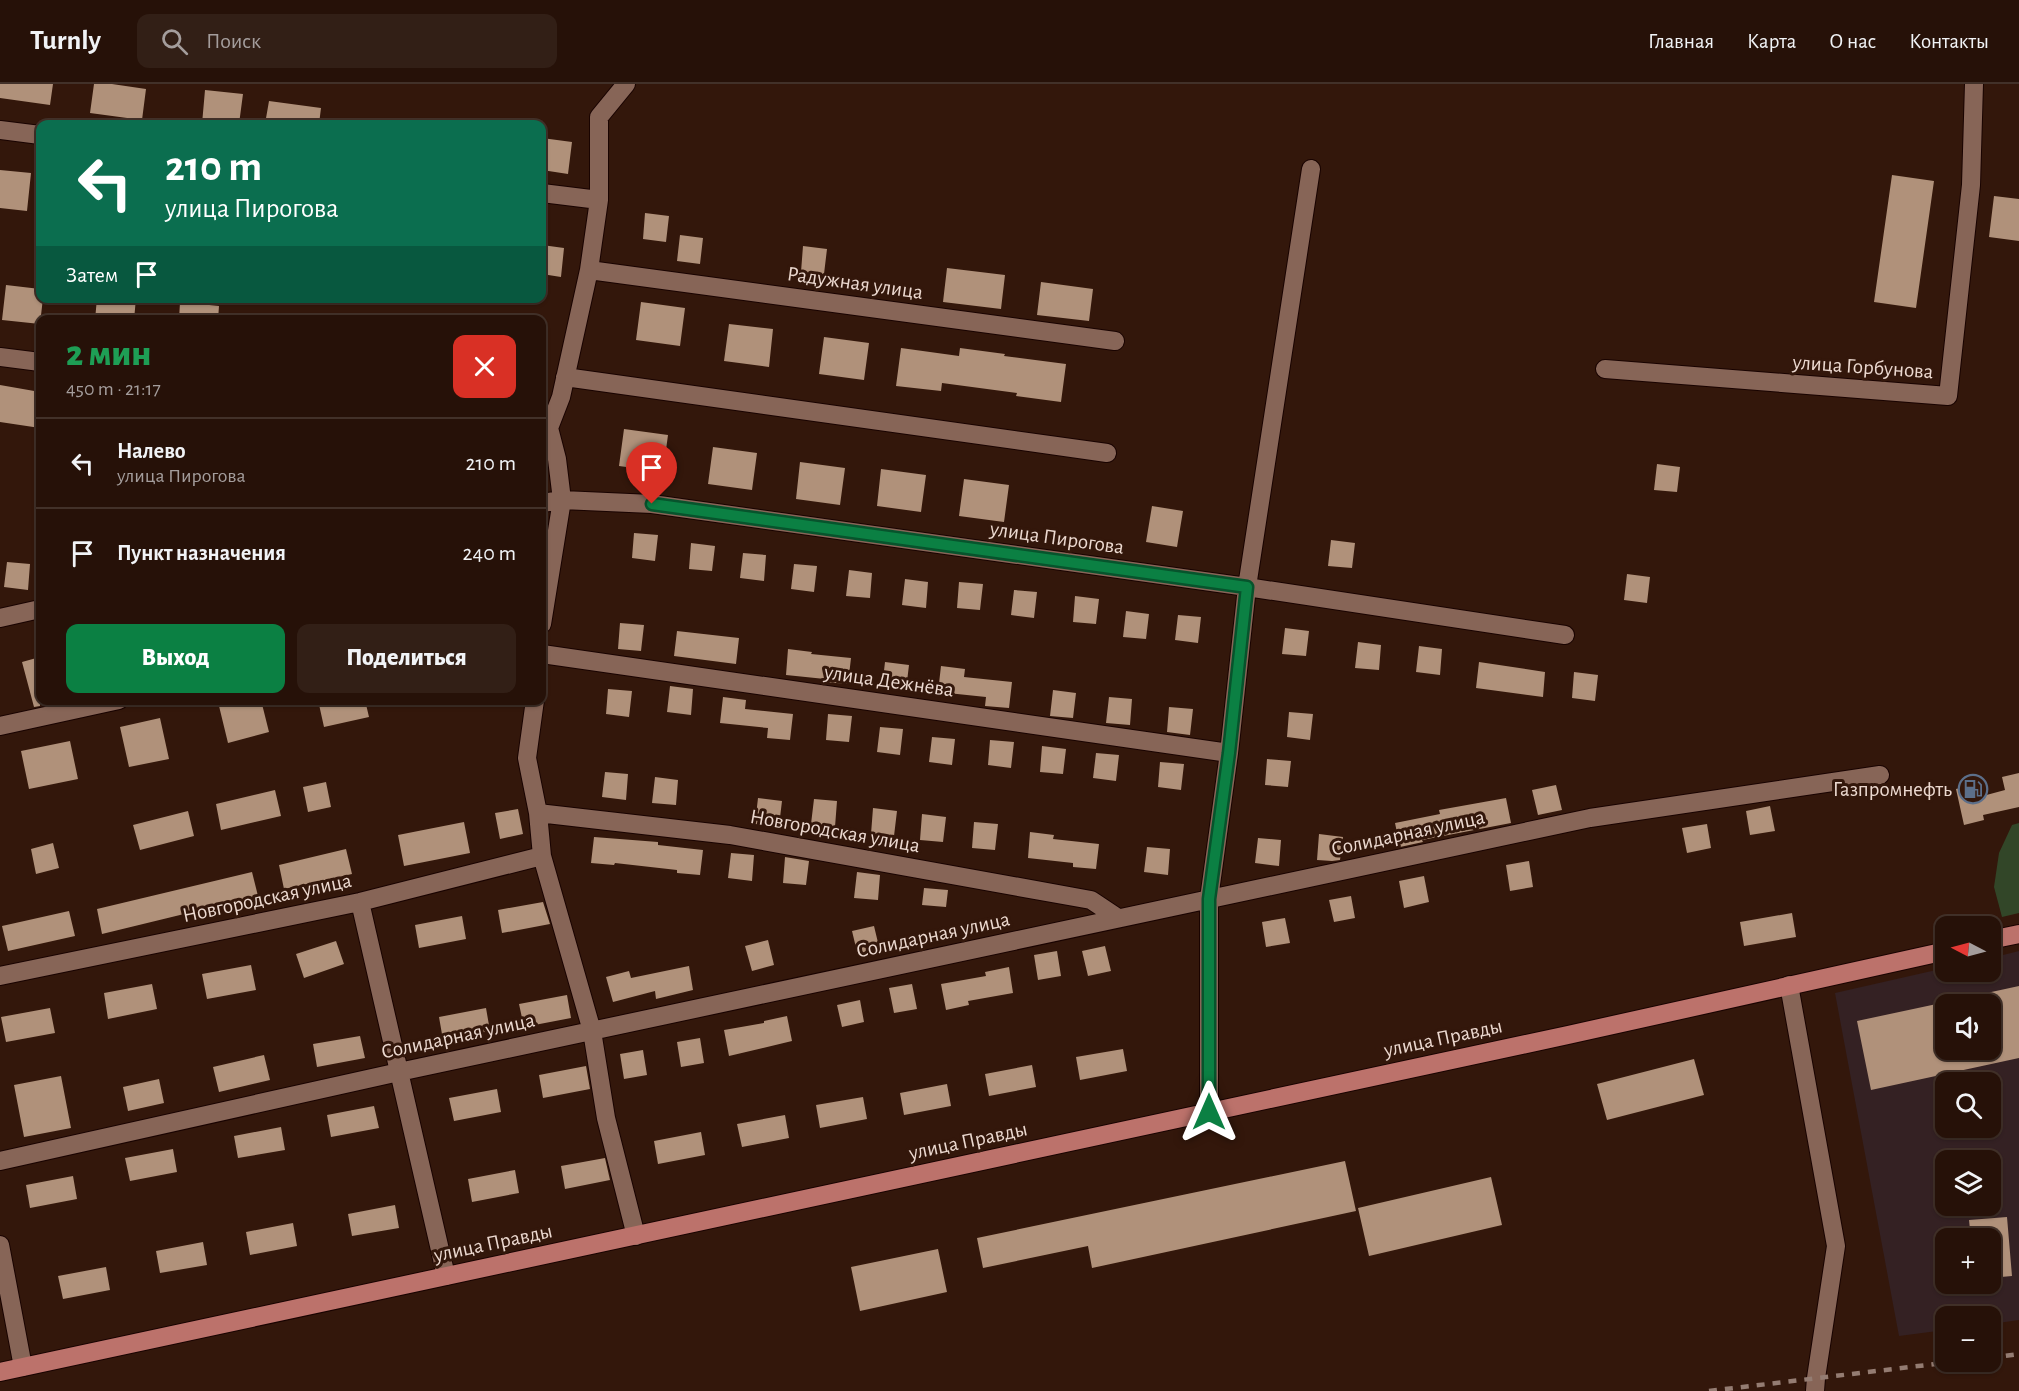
<!DOCTYPE html>
<html lang="ru">
<meta charset="utf-8">
<style>
body{margin:0;font-family:"Alegreya Sans",sans-serif;background:#321f16;color:#f1f3f6;height:100vh;display:flex;flex-direction:column;font-size:22px;white-space:nowrap}
*{box-sizing:border-box;margin:0}
p{font-size:20px;color:#a49d9c}
.icon{flex:none;width:33px;height:33px;fill:none;stroke:currentColor;stroke-width:2;stroke-linecap:round;stroke-linejoin:round}
.map{position:relative;flex:1;overflow:hidden}
.sheet{position:absolute;left:36px;top:231px;width:510px;height:390px;display:flex;flex-direction:column;background:#261108;border-radius:12px;box-shadow:0 2px 4px #0004,0 0 0 2px #423129}
.sheet>*{flex:none}
.guide{position:absolute;left:36px;top:36px;width:510px;height:183px;border-radius:12px;box-shadow:0 2px 4px #0004,0 0 0 2px #423129;background:#0b6e4f;color:#fff;overflow:hidden}
.needle{width:39px;rotate:276deg}
.controls{position:absolute;left:1935px;top:832px;display:grid;gap:12px}
.controls a{display:grid;place-items:center;width:66px;height:66px;border-radius:12px;background:#261108;box-shadow:0 2px 4px #0004,0 0 0 2px #423129;font-size:30px}
.pin{position:absolute;display:grid;place-items:center;width:51px;height:51px;color:#fff;margin:-62px -26px;border-radius:50% 50% 50% 0;rotate:-45deg;box-shadow:0 0 6px #0007}
.pin .icon{rotate:45deg}
.me{position:absolute;width:66px;margin:-33px;rotate:0deg;stroke-linejoin:round;filter:drop-shadow(0 0 4px #0008)}
.turn{display:flex;align-items:center;gap:21px;height:126px;padding:0 30px;font-size:27px}
.turn .icon{width:78px;height:78px;stroke-width:2.5}
.turn b{display:block;font-size:42px;line-height:51px}
.then{display:flex;align-items:center;height:57px;padding:0 30px;background:#0003;gap:12px;font-size:22px}
.round{display:grid;place-items:center;flex:none;width:63px;height:63px;border-radius:12px;background:#321f16}
.head{display:flex;align-items:center;justify-content:space-between;height:102px;padding:0 30px}
h1{font-size:36px;font-weight:800;line-height:45px;color:#1e9e55}
.button{display:flex;gap:12px;margin-top:auto;padding:12px 30px}
.button a{flex:1;height:69px;border-radius:12px;background:#0b8043;color:#fff;font-size:24px;font-weight:800;line-height:69px;text-align:center}
.button a+a{background:#321f16;color:#f1f3f6}
ul{padding:0;list-style:none}
li{display:flex;align-items:center;gap:18px;height:90px;padding:0 30px;border-top:2px solid #423129}
li div{flex:1}
li b{display:block;font-size:22px}
li em{font-style:normal}
header{display:flex;align-items:center;gap:36px;box-sizing:border-box;height:84px;padding:0 30px;background:#261108;border-bottom:2px solid #423129}
header strong{font-size:28px}
nav{display:flex;gap:33px;margin-inline-start:auto;font-size:21px}
.search{width:420px;height:54px;background:#321f16;display:flex;align-items:center;gap:15px;box-sizing:border-box;padding:0 21px;border-radius:12px;color:#a49d9c;font-size:22px}
.map>svg:first-child{display:block}
</style>
<header>
<strong>Turnly</strong>
<div class="search"><svg class="icon" aria-label="search" viewBox="0 0 24 24"><circle cx="10" cy="10" r="6"/><path d="M15 15l6 6"/></svg>Поиск</div>
<nav><a>Главная</a><a>Карта</a><a>О нас</a><a>Контакты</a></nav>
</header>
<div class="map">
<svg width="2019" height="1307" viewBox="0 0 2019 1307">
<rect width="100%" height="100%" fill="#33170b"/>
<!-- commercial -->
<path fill="#342123" fill-rule="evenodd" d="M2019 867V1236L1991 1240 1990 1233H1946L1945 1246 1899 1252 1835 909 1945 884 1946 888H1990L1991 874ZM1946 921H1990V966H1946ZM1946 999H1990V1044H1946ZM1946 1077H1990V1122H1946ZM1946 1155H1990V1200H1946Z"/>
<!-- green -->
<path fill="#324628" d="M2019 739V829L2002 833 1994 803 1999 769 2012 741Z"/>
<!-- building -->
<path fill="#b0917a" d="M0 0H53L50 21 0 14Z
M94 0H112L146 5 142 36 90 29Z
M205 6 243 10 239 40H202Z
M269 17 321 24 319 40H265Z
M542 54 572 58 568 90 542 86Z
M0 86 31 89 27 127 0 124Z
M1892 91 1934 97 1916 224 1874 218Z
M1994 112 2019 115V157L1989 153Z
M645 129 669 132 666 158 643 155Z
M680 151 703 154 700 180 677 177Z
M542 161 564 164 561 193 542 190Z
M803 162 827 165 824 190 801 188Z
M947 184 1005 191 1001 225 943 218Z
M1041 198 1093 205 1089 237 1037 231Z
M6 201 40 205V214H43L40 240 2 236Z
M97 214H136L134 236H95Z
M180 218 219 222 218 236H179Z
M641 218 685 224 680 262 636 256Z
M729 240 773 245 769 283 724 277Z
M824 253 869 259 864 296 819 290Z
M901 264 959 272 960 264 1005 270 1004 272 1066 280 1061 318 1016 312 1017 309 942 299 941 307 896 302Z
M0 301 40 308V344L0 338Z
M624 345 668 351 663 388 619 382Z
M713 363 757 369 752 406 708 400Z
M800 378 845 384 840 421 796 415Z
M1657 380 1680 383 1677 408 1654 406Z
M881 385 926 391 921 428 877 422Z
M964 395 1009 401 1004 438 959 432Z
M1152 422 1183 427 1177 463 1146 458Z
M634 449 658 451 655 477 632 474Z
M1331 456 1355 459 1352 484 1328 482Z
M691 459 715 462 712 487 689 485Z
M743 469 766 471 764 497 740 494Z
M7 478 30 480 28 506 4 503Z
M794 480 817 482 814 508 791 505Z
M849 486 872 489 870 514 846 512Z
M1627 490 1650 493 1647 519 1624 516Z
M905 495 928 498 926 524 902 521Z
M959 498 983 500 980 526 957 524Z
M1014 506 1037 508 1034 534 1011 531Z
M1075 512 1099 515 1096 540 1073 538Z
M1126 527 1149 530 1146 555 1123 553Z
M1178 531 1201 533 1198 559 1175 556Z
M620 539 644 541 641 567 618 565Z
M1285 544 1309 547 1306 572 1282 570Z
M677 547 739 554 736 580 674 572Z
M1358 558 1381 561 1379 586 1355 584Z
M1419 562 1442 565 1440 591 1416 588Z
M788 565 812 568 811 570 851 574 848 600 825 598V595L786 591Z
M40 573V622L34 623 22 578Z
M885 578 909 581 906 606 882 604Z
M1479 578 1545 588 1543 613 1476 604Z
M941 582 965 585 964 593 1012 598 1009 624 985 622 986 613 938 608Z
M1574 588 1598 591 1595 617 1572 614Z
M670 602 693 605 691 631 667 628Z
M608 605 632 607 629 633 606 630Z
M1053 606 1076 609 1073 634 1050 632Z
M723 613 746 616 745 625 793 630 790 656 767 654 768 644 720 639Z
M1109 613 1132 615 1130 641 1106 639Z
M240 616H261L269 648 228 659 219 622Z
M318 616H365L369 633 324 643Z
M1169 623 1193 625 1190 651 1167 648Z
M1289 628 1313 630 1310 656 1287 653Z
M828 630 852 632 849 658 826 656Z
M160 634 169 675 129 683 120 643Z
M880 643 903 645 900 671 877 668Z
M932 653 955 655 952 681 929 678Z
M990 656 1014 658 1011 684 988 681Z
M70 657 78 695 29 705 21 667Z
M1042 662 1066 665 1063 690 1040 688Z
M1096 669 1119 671 1116 697 1093 694Z
M1267 675 1291 677 1288 703 1265 701Z
M1160 678 1184 680 1181 706 1158 703Z
M605 688 628 690 626 716 602 713Z
M2019 689V723L1983 731 1984 736 1964 741 1956 705 1976 700 1979 713 2005 706 2002 693Z
M655 693 678 696 676 721 652 719Z
M326 698 331 723 308 728 303 703Z
M1556 701 1562 726 1538 731 1532 706Z
M275 706 281 732 221 746 216 720Z
M758 714 782 717 779 742 755 740Z
M1506 714 1511 739 1422 756 1423 758 1400 763 1395 739 1440 730 1439 726Z
M814 715 837 717 835 743 811 740Z
M1770 722 1775 747 1750 751 1746 727Z
M873 724 897 727 894 752 871 750Z
M518 725 523 750 500 755 495 729Z
M188 727 194 752 140 766 133 741Z
M922 730 946 733 943 758 920 756Z
M464 738 470 769 404 782 398 751Z
M974 738 998 740 995 766 972 764Z
M1707 740 1711 764 1687 769 1682 744Z
M1030 748 1054 751 1053 755 1099 760 1096 785 1073 783V779L1028 774Z
M1319 750 1343 753 1340 776 1332 777 1317 776Z
M594 753 658 758V761L703 766 700 791 677 789V786L615 779 614 781 591 779Z
M1258 754 1281 756 1279 782 1255 779Z
M53 759 59 784 36 790 31 765Z
M1147 763 1170 765 1168 791 1144 788Z
M346 765 352 790 284 805 279 781Z
M731 769 754 771 752 797 728 794Z
M785 773 809 777 806 801 783 799Z
M1529 777 1533 803 1510 807 1506 781Z
M252 788 258 812 102 850 97 825Z
M857 788 880 791 878 816 854 814Z
M1424 792 1429 818 1404 824 1399 797Z
M924 804 948 806 946 823 922 821Z
M1351 812 1355 834 1334 838 1329 816Z
M543 818 550 840 502 849 498 826Z
M69 827 75 852 8 867 2 842Z
M1792 829 1796 853 1744 862 1740 838Z
M462 832 466 855 419 864 415 841Z
M1285 834 1290 859 1266 863 1262 838Z
M874 842 880 867 858 872 852 847Z
M768 856 774 881 752 887 745 862Z
M336 857 344 880 304 894 296 870Z
M1105 862 1111 887 1088 892 1082 867Z
M1057 867 1061 892 1038 896 1034 871Z
M251 881 256 906 207 915 202 890Z
M689 882 693 906 656 915 655 907 613 918 606 893 629 887 631 894Z
M1009 883 1013 909 968 917 969 921 946 926 941 900 986 892 985 888Z
M152 900 157 925 108 935 104 909Z
M912 900 917 925 894 929 889 904Z
M2019 902V974L1871 1006 1857 937 1946 918V966H1990V921H1960L1959 915Z
M567 911 571 934 524 943 519 920Z
M860 916 864 938 842 943 837 921Z
M50 924 55 949 6 958 1 933Z
M486 924 490 947 443 956 439 933Z
M787 932 792 957 729 972 724 946 764 939V937Z
M360 952 365 974 317 983 313 960Z
M700 954 704 979 681 983 677 958Z
M1123 965 1127 987 1080 996 1076 973Z
M643 966 647 991 624 995 620 970Z
M264 971 270 996 219 1008 213 983Z
M1694 975 1704 1011 1607 1036 1597 1000Z
M1032 981 1036 1003 989 1012 985 990Z
M586 982 590 1005 543 1014 539 991Z
M61 992 71 1044 24 1053 14 1001Z
M159 995 164 1019 128 1027 123 1003Z
M947 1000 951 1022 904 1031 900 1009Z
M497 1005 501 1028 454 1037 449 1014Z
M863 1013 867 1035 820 1044 816 1021Z
M374 1022 379 1044 331 1053 327 1031Z
M785 1031 789 1054 742 1063 737 1040Z
M281 1043 285 1066 238 1074 234 1052Z
M701 1048 705 1071 658 1080 654 1057Z
M173 1065 177 1088 130 1097 125 1074Z
M605 1074 610 1096 565 1105 561 1082Z
M1345 1077 1356 1127 1092 1184 1088 1162 983 1184 977 1154Z
M515 1086 519 1109 472 1118 468 1095Z
M73 1092 77 1115 30 1124 26 1101Z
M1491 1093 1502 1141 1369 1172 1358 1124Z
M395 1121 399 1144 352 1152 348 1130Z
M2007 1133 2012 1192 1990 1194V1155H1971L1969 1136Z
M293 1139 297 1162 250 1171 246 1148Z
M203 1158 207 1181 160 1189 156 1167Z
M938 1165 947 1208 860 1227 851 1183Z
M106 1183 110 1206 63 1215 58 1192Z"/>
<g fill="none" stroke-linecap="round" stroke-linejoin="round">
<!-- minor casing -->
<g stroke="#190300" stroke-width="20">
<path id="minor" d="M0 46 40 51
M542 109 599 116
M589 186 1115 257
M0 273 40 278
M1605 285 1948 312 1971 101 1974 0
M565 293 1107 369
M542 419 562 416 652 420 1247 503 1565 551
M0 534 40 525
M542 540 562 416 557 375 549 344 561 313 589 186 599 116V33L626 0
M542 570 1229 669
M535 616 527 674 538 729 542 772 592 947 606 1034 636 1152
M0 642 119 616
M538 729 730 751 1091 816 1118 834
M360 818 446 1192
M0 892 360 818 542 772
M1789 901 1836 1162 1816 1294 1815 1307
M1209 1028V815L1229 669 1247 503 1311 85
M0 1077 399 988 1590 734 1880 691
M0 1161 23 1283"/>
</g>
<!-- major casing -->
<g stroke="#190300" stroke-width="20">
<path id="major" d="M1990 856 2019 850
M0 1288 1568 951 1946 867"/>
</g>
<!-- minor -->
<use href="#minor" stroke="#876557" stroke-width="18"/>
<!-- major -->
<use href="#major" stroke="#bc726b" stroke-width="18"/>
<!-- rail -->
<path stroke="#947c72" stroke-width="4.5" stroke-dasharray="8 8" stroke-linecap="butt" d="M1990 1274 2019 1270
M1709 1307 1952 1278"/>
</g>
<g fill="none" stroke-linecap="round" stroke-linejoin="round">
<!-- route casing -->
<g stroke="#07532c" stroke-width="15">
<path id="route" d="M652 420 1247 503 1229 669 1209 815V1028"/>
</g>
<!-- route -->
<use href="#route" stroke="#0b8043" stroke-width="10"/>
</g>
<!-- icons -->
<defs>
<g id="fuel-ring" transform="scale(1.5)"><circle r="9.5" fill="#33170b" stroke="#5c6f8a" stroke-width="1.5"/><path d="M-5.5-6h7V0h2V4h1.3V-2.5L3-4.5l.8-.8L6-3V5H2.5V1h-1V6h-7ZM-4.2-4.7v3.2H.2V-4.7Z" fill="#5c6f8a"/></g>
</defs>
<g fill-rule="evenodd">
<use href="#fuel-ring" x="1973" y="705"/>
</g>
<g text-anchor="middle" dominant-baseline="central" stroke-width="6" stroke-linejoin="round" paint-order="stroke">
<!-- street labels -->
<g font-size="21" fill="#ecd9d0" stroke="#33170b">
<text transform="translate(855 199) rotate(8)">Радужная улица</text>
<text transform="translate(1863 283) rotate(4)">улица Горбунова</text>
<text transform="translate(1057 454) rotate(8)">улица Пирогова</text>
<text transform="translate(889 597) rotate(8)">улица Дежнёва</text>
<text transform="translate(835 747) rotate(10)">Новгородская улица</text>
<text transform="translate(1408 749) rotate(-12)">Солидарная улица</text>
<text transform="translate(267 814) rotate(-12)">Новгородская улица</text>
<text transform="translate(933 851) rotate(-12)">Солидарная улица</text>
<text transform="translate(458 952) rotate(-12)">Солидарная улица</text>
<text transform="translate(1443 954) rotate(-12)">улица Правды</text>
<text transform="translate(968 1057) rotate(-12)">улица Правды</text>
<text transform="translate(493 1159) rotate(-12)">улица Правды</text>
</g>
<!-- poi labels -->
<g font-size="21" fill="#ecd9d0" stroke="#33170b" text-anchor="end">
<text x="1952" y="705">Газпромнефть</text>
</g>
</g>
</svg>
<div class="controls">
<a><svg class="needle" viewBox="-14 -14 28 28"><path d="M0-13l5 13h-10z" fill="#e53935"/><path d="M0 13l5-13h-10z" fill="#a49d9c"/></svg></a>
<a><svg class="icon" aria-label="sound" viewBox="0 0 24 24"><path d="M4 9h4l5-4v14l-5-4H4zM17 9q2 3 0 6"/></svg></a>
<a><svg class="icon" aria-label="search" viewBox="0 0 24 24"><circle cx="10" cy="10" r="6"/><path d="M15 15l6 6"/></svg></a>
<a><svg class="icon" aria-label="layers" viewBox="0 0 24 24"><path d="M12 4l9 5-9 5-9-5zM3 14l9 5 9-5"/></svg></a>
<a>+</a>
<a>−</a>
</div>
<div class="pin" style="left:652px;top:420px;background:#d93025"><svg class="icon" aria-label="arrive" viewBox="0 0 24 24"><path d="M6 21V4h12l-3 4 3 4H6"/></svg></div>
<svg class="me" style="left:1209px;top:1028px" viewBox="-20 -20 40 40"><path d="M0-17L14 15 0 8-14 15z" fill="#0b8043" stroke="#fff" stroke-width="4"/></svg>
<div class="guide">
<div class="turn"><svg class="icon" aria-label="left" viewBox="0 0 24 24"><path d="M17 20v-9H6M10 6l-5 5 5 5"/></svg><div><b>210 m</b>улица Пирогова</div></div>
<div class="then">Затем<svg class="icon" aria-label="arrive" viewBox="0 0 24 24"><path d="M6 21V4h12l-3 4 3 4H6"/></svg></div>
</div>
<section class="sheet">
<div class="head"><div><h1>2 мин</h1><p>450 m · 21:17</p></div><a class="round" style="background:#d93025;color:#fff"><svg class="icon" aria-label="close" viewBox="0 0 24 24"><path d="M6 6l12 12M18 6L6 18"/></svg></a></div>
<ul>
<li><svg class="icon" aria-label="left" viewBox="0 0 24 24"><path d="M17 20v-9H6M10 6l-5 5 5 5"/></svg><div><b>Налево</b><p>улица Пирогова</p></div><em>210 m</em></li>
<li><svg class="icon" aria-label="arrive" viewBox="0 0 24 24"><path d="M6 21V4h12l-3 4 3 4H6"/></svg><div><b>Пункт назначения</b></div><em>240 m</em></li>
</ul>
<div class="button"><a>Выход</a><a>Поделиться</a></div>
</section>
</div>
